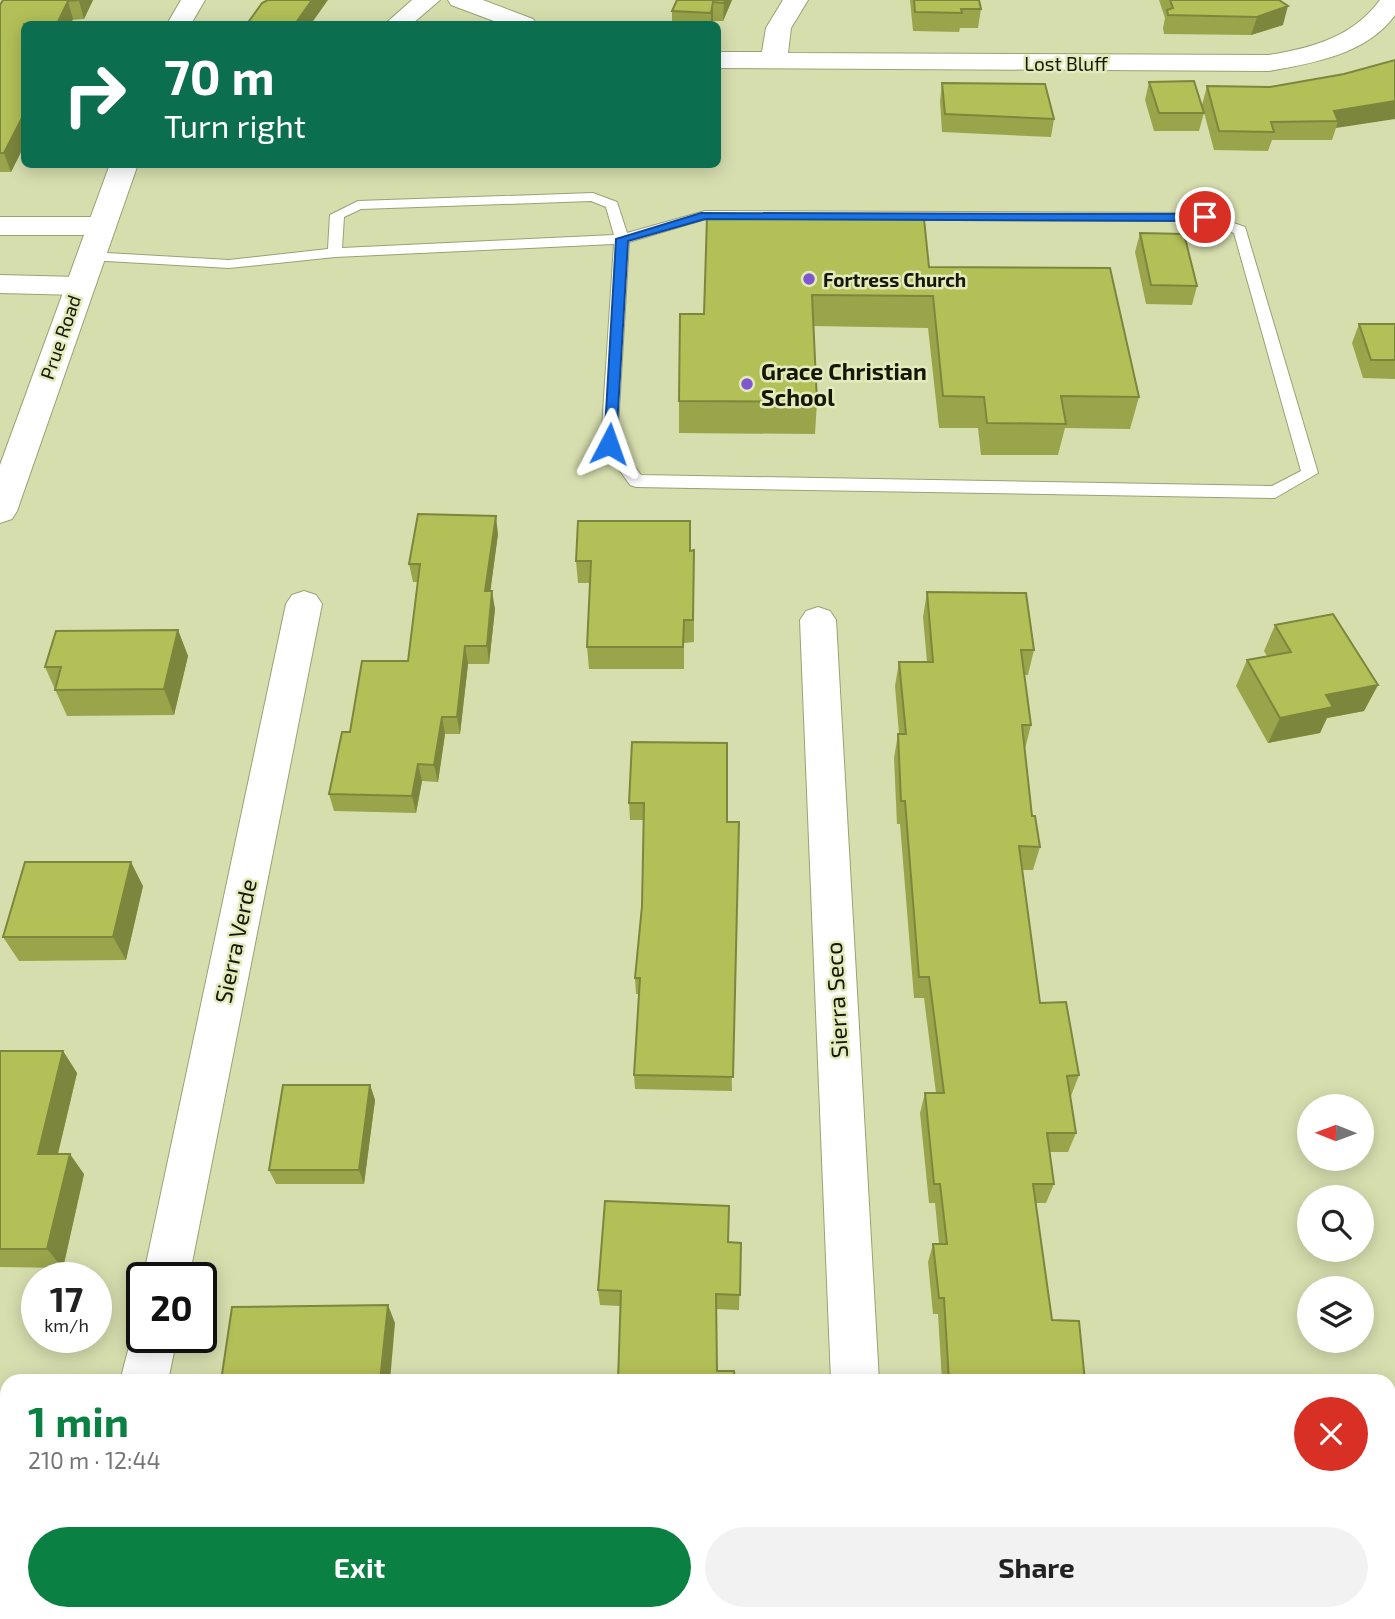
<!DOCTYPE html>
<meta charset="utf-8">
<style>
body{margin:0;font-family:"Exo 2",sans-serif;background:#f2f2f2;color:#222;height:100vh;display:flex;flex-direction:column;font-size:26px;white-space:nowrap}
*{box-sizing:border-box;margin:0}
p{font-size:23px;color:#767676}
.icon{flex:none;width:38px;height:38px;fill:none;stroke:currentColor;stroke-width:2;stroke-linecap:round;stroke-linejoin:round}
.map{position:relative;flex:1;overflow:hidden}
.drawer{position:absolute;left:0px;top:1374px;width:1396px;height:247px;display:flex;flex-direction:column;background:#fff;border-radius:21px 21px 0 0;box-shadow:0 4px 18px #0003}
.drawer>*{flex:none}
.top-card{position:absolute;left:21px;top:21px;width:700px;height:147px;border-radius:10px;box-shadow:0 4px 18px #0003;background:#0b6e4f;color:#fff;overflow:hidden}
.needle{width:46px;rotate:271deg}
.fabs{position:absolute;left:1297px;top:1094px;display:grid;gap:14px}
.fabs a{display:grid;place-items:center;width:77px;height:77px;border-radius:50%;background:#fff;box-shadow:0 4px 18px #0003;font-size:35px}
.speed{position:absolute;left:21px;top:1262px;display:flex;gap:14px;font-size:35px;font-weight:700;text-align:center}
.speed>*{display:grid;place-content:center;width:91px;height:91px;border-radius:50%;background:#fff;box-shadow:0 4px 18px #0003;line-height:1}
.speed small{font-size:18px;font-weight:400}
.speed .limit{border:4px solid #111;border-radius:10px;background:#fff;color:#111}
.pin{position:absolute;display:grid;place-items:center;width:60px;height:60px;color:#fff;margin:-30px;border:4px solid #fff;border-radius:50%;box-shadow:0 2px 7px #0007}
.me{position:absolute;width:77px;margin:-38px;rotate:4deg;stroke-linejoin:round;filter:drop-shadow(0 0 5px #0008)}
.turn{display:flex;align-items:center;gap:24px;height:147px;padding:0 28px;font-size:32px}
.turn .icon{width:91px;height:91px;stroke-width:2.5}
.turn b{display:block;font-size:49px;line-height:60px}
.round{display:grid;place-items:center;flex:none;width:74px;height:74px;border-radius:37px;background:#f2f2f2}
.headline{display:flex;align-items:center;justify-content:space-between;height:119px;padding:0 28px}
h1{font-size:42px;font-weight:700;line-height:52px;color:#0b8043}
.primary-button{display:flex;gap:14px;margin-top:auto;padding:14px 28px}
.primary-button a{flex:1;height:80px;border-radius:42px;background:#0b8043;color:#fff;font-size:28px;font-weight:700;line-height:80px;text-align:center}
.primary-button a+a{background:#f2f2f2;color:#222}
.map>svg:first-child{display:block}
</style>
<div class="map">
<svg width="1395" height="1619" viewBox="0 0 1395 1619">
<rect width="100%" height="100%" fill="#d7deae"/>
<g fill="none" stroke-linecap="round" stroke-linejoin="round">
<!-- service casing -->
<g stroke="#9ba173" stroke-width="2">
<path id="service" d="M593 193 617 202 627 233 705 211 1205 213 1245 227 1318 473 1275 498 636 487 630 485 601 444 614 244 335 257 229 268 89 260 82 256 89 252 229 260 328 249 330 215 358 201ZM591 201 606 207 614 235 342 248 344 217 361 209ZM706 219 1203 221 1234 233 1301 471 1272 486 641 475 617 443 629 242Z"/>
</g>
<!-- minor casing -->
<g stroke="#9ba173" stroke-width="2">
<path id="minor" d="M412 0H440L412 24H385Z
M448 0H483L533 19 537 24H502L451 5Z
M783 0H808L791 28 788 53 1269 55C1312 48 1353 37 1380 0H1395V15C1367 54 1314 63 1269 71L718 68V52H762L766 28Z
M304 591 316 595 322 604 189 1278H143L286 604 292 595Z
M818 607 830 611 836 620 879 1381H831L800 620 806 611Z
M142 1318V1337H177L168 1381H120L136 1320Z
M0 1456H7V1506H0Z
M70 1614H122L121 1619H69Z
M839 1614H891V1619H839Z"/>
</g>
<!-- tertiary casing -->
<g stroke="#9ba173" stroke-width="2">
<path id="tertiary" d="M0 217H100L110 220 114 226 110 232 100 235H0Z
M0 275 79 277 89 279 94 286 89 293 79 295 0 293Z"/>
</g>
<!-- secondary casing -->
<g stroke="#9ba173" stroke-width="2">
<path id="secondary" d="M181 0H205L191 24H167Z
M110 164H138L17 511 12 519 0 523V465Z"/>
</g>
<!-- service -->
<use href="#service" fill="#fff" fill-rule="evenodd"/>
<!-- minor -->
<use href="#minor" fill="#fff" fill-rule="evenodd"/>
<!-- tertiary -->
<use href="#tertiary" fill="#fff" fill-rule="evenodd"/>
<!-- secondary -->
<use href="#secondary" fill="#fff" fill-rule="evenodd"/>
</g>
<!-- wall -->
<path fill="#9aa44b" d="M93 0 84 19 24 24V146L11 172H0V5Z
M677 0H732L723 21H713L712 24H672V11Z
M910 0H979L981 9 978 28H960L959 32 913 31Z
M1159 0H1279L1283 25 1251 35 1164 34 1163 28 1165 18Z
M1395 60 1336 128 1332 140H1272L1268 151 1214 150 1202 105 1207 86 1270 87 1344 74Z
M1149 82 1204 113 1199 131H1154L1145 100Z
M942 83 1054 119 1051 137 942 132 940 101Z
M1140 233 1197 286 1192 305 1146 304 1135 252Z
M929 267 1139 397 1130 429 1065 428 1058 455H981L978 428H939L928 328 813 326 817 402 815 434 679 433V401L704 314Z
M1359 324H1395V379L1363 378 1352 343Z
M498 534 490 591 495 609 489 664H468L460 734H445L438 782 422 781 416 813 334 811 329 794 350 732 408 661 418 582H413L409 564Z
M694 550V642L684 643V669H589L587 647 590 583H578L576 561Z
M927 592 1034 650 1028 675H1024L1031 725 1025 749 1032 816 1040 847 1033 870H1022L1040 1003 1079 1075 1071 1096H1070L1076 1133 1068 1152H1050L1054 1184 1046 1203H1036L1052 1320 1085 1381H942L938 1314H933L928 1262 933 1244H939L935 1203H929L920 1113 925 1093H936L924 998H914L900 824H897L894 758 898 734H899L895 686 899 662H927L923 617Z
M1275 625 1378 685 1364 711 1327 718 1320 733 1268 743 1236 686 1247 660 1267 656 1264 651Z
M178 630 188 656 174 715 67 716 45 667Z
M632 742 727 822 732 1091 635 1089 634 1075 639 994H636L635 978 642 906 644 820H630L629 803Z
M143 886 126 960 19 961 3 937Z
M0 1051H63L77 1073 58 1154 84 1174 63 1268 0 1267Z
M370 1085 375 1100 364 1184H276L269 1170Z
M728 1242 741 1243 739 1310 716 1309 717 1371 618 1381 620 1306 600 1305 598 1290Z
M959 1614H1129L1130 1619H960Z"/>
<!-- shaded-wall -->
<path fill="#7d863d" d="M79 0H93L84 19 79 1Z
M312 0H328L311 24H295Z
M725 0H732L723 21 724 3Z
M68 1 73 19 71 24H57Z
M713 2V21L712 24H711V13Z
M1288 6 1283 25 1251 35 1257 17Z
M1395 101V119L1336 128 1338 121 1334 111Z
M24 114V146L11 172 4 153Z
M496 516 498 534 488 609 485 591Z
M492 591 495 609 489 664 487 646Z
M178 630 188 656 174 715 164 689Z
M465 646 468 664 460 734 457 717Z
M1378 685 1364 711 1327 718 1320 733 1268 743 1280 718 1326 695Z
M442 717 445 734 438 782 434 765Z
M418 764 422 781 416 813 412 796Z
M131 862 143 886 126 960 113 937Z
M63 1051 77 1073 53 1174 38 1154Z
M370 1085 375 1100 364 1184 359 1170Z
M70 1154 84 1174 63 1268 47 1249Z
M388 1305 395 1323 390 1381H380Z
M373 1614H383L382 1619H372Z"/>
<!-- building -->
<path fill="#b3bf57" stroke="#7d863d" stroke-width="2" d="M3 0H79L68 1 57 24H24V114L4 153H0V5Z
M268 0H312L295 24H247L262 3Z
M677 0H725L724 3 713 2 711 13 672 11Z
M914 0H979L981 9H961L962 13 915 12Z
M1170 0H1279L1288 6 1257 17 1168 15 1167 10 1173 8Z
M1395 60V101L1334 111 1338 121 1271 122 1274 132 1219 131 1207 86 1270 87 1344 74Z
M1194 81 1204 113H1159L1149 82Z
M942 83 1045 84 1054 119 945 114Z
M707 217 924 219 929 267 1110 268 1139 397 1061 396 1066 424 987 423 984 397 943 396 933 296 812 295 817 402 679 401 680 314H704Z
M1140 233 1184 234 1197 286 1151 285Z
M1359 324H1395V360H1371Z
M418 514 496 516 485 591H492L487 646H465L457 717H442L434 765 418 764 412 796 329 794 342 732H350L362 661H408L420 564H409Z
M578 521H690V551L694 550 693 620H684L683 647H587L591 561H576Z
M927 592 1026 593 1034 650H1021L1031 725H1022L1032 816H1035L1040 847 1019 846 1040 1003 1066 1002 1079 1075 1067 1076 1076 1133H1047L1054 1184H1033L1052 1320 1079 1321 1085 1381H949L944 1298H939L933 1244H947L940 1184H934L925 1093H944L929 977H919L905 801H901L898 734H906L899 662H933Z
M1333 614 1378 685 1326 695 1333 707 1280 718 1247 660 1291 652 1275 625Z
M178 630 164 689 55 690 61 667H45L56 631Z
M632 742 727 743V822H739L733 1077 634 1075 640 978H635L642 906 644 803H629Z
M25 862H131L113 937H3Z
M0 1051H63L38 1154H70L47 1249H0Z
M283 1085H370L359 1170H269Z
M605 1201 729 1206 728 1242 741 1243 740 1295 716 1294 717 1371H734L735 1381H618L621 1291 598 1290Z
M388 1305 380 1381H221L232 1307Z
M187 1614H373L372 1619H186Z
M608 1614H737V1619H608Z
M968 1614H1129L1130 1619H968Z"/>
<!-- route -->
<path fill="#1a73e8" stroke="#114b97" stroke-width="2" d="M701 213 1205 214 1211 217 1205 221 705 219 628 241 616 444 609 448 604 447 616 239Z"/>
<!-- markers -->
<g fill="#7f58d1" stroke="#e4ebbb" stroke-width="2.5">
<circle cx="809" cy="279" r="7"/>
<circle cx="747" cy="384" r="7"/>
</g>
<g text-anchor="middle" dominant-baseline="central" stroke-width="5" stroke-linejoin="round" paint-order="stroke">
<!-- far-street labels -->
<g font-size="19" fill="#161807" stroke="#e4ebbb">
<text x="1066" y="63">Lost Bluff</text>
<text transform="translate(60 337) rotate(-71)">Prue Road</text>
</g>
<!-- far-poi labels -->
<g font-size="19" font-weight="bold" fill="#161807" stroke="#e4ebbb" text-anchor="start">
<text x="823" y="279">Fortress Church</text>
</g>
<!-- poi labels -->
<g font-size="23" font-weight="bold" fill="#161807" stroke="#e4ebbb" text-anchor="start">
<text x="761" y="371">Grace Christian<tspan x="761" dy="26">School</tspan></text>
</g>
<!-- street labels -->
<g font-size="23" fill="#161807" stroke="#e4ebbb">
<text transform="translate(235 941) rotate(-78)">Sierra Verde</text>
<text transform="translate(836 1000) rotate(-93)">Sierra Seco</text>
</g>
</g>
</svg>
<div class="fabs">
<a><svg class="needle" viewBox="-14 -14 28 28"><path d="M0-13l5 13h-10z" fill="#e53935"/><path d="M0 13l5-13h-10z" fill="#767676"/></svg></a>
<a><svg class="icon" aria-label="search" viewBox="0 0 24 24"><circle cx="10" cy="10" r="6"/><path d="M15 15l6 6"/></svg></a>
<a><svg class="icon" aria-label="layers" viewBox="0 0 24 24"><path d="M12 4l9 5-9 5-9-5zM3 14l9 5 9-5"/></svg></a>
</div>
<div class="speed"><div>17<small>km/h</small></div><div class="limit">20</div></div>
<div class="pin" style="left:1205px;top:217px;background:#d93025"><svg class="icon" aria-label="arrive" viewBox="0 0 24 24"><path d="M6 21V4h12l-3 4 3 4H6"/></svg></div>
<svg class="me" style="left:609px;top:444px" viewBox="-20 -20 40 40"><path d="M0-17L14 15 0 8-14 15z" fill="#1a73e8" stroke="#fff" stroke-width="4"/></svg>
<div class="top-card">
<div class="turn"><svg class="icon" aria-label="right" viewBox="0 0 24 24"><path d="M7 20v-9h11M14 6l5 5-5 5"/></svg><div><b>70 m</b>Turn right</div></div>
</div>
<section class="drawer">
<div class="headline"><div><h1>1 min</h1><p>210 m · 12:44</p></div><a class="round" style="background:#d93025;color:#fff"><svg class="icon" aria-label="close" viewBox="0 0 24 24"><path d="M6 6l12 12M18 6L6 18"/></svg></a></div>
<div class="primary-button"><a>Exit</a><a>Share</a></div>
</section>
</div>
